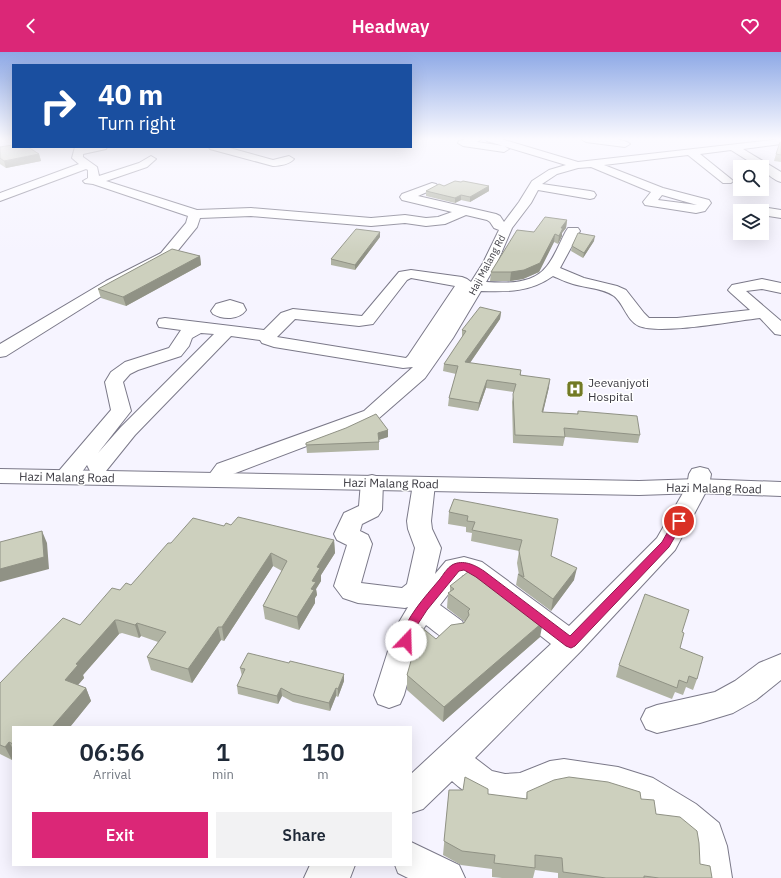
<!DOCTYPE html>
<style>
body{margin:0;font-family:"IBM Plex Sans",sans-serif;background:#f2f2f3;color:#1f2937;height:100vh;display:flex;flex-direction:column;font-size:15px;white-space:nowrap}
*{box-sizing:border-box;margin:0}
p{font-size:13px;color:#747a83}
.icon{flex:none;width:22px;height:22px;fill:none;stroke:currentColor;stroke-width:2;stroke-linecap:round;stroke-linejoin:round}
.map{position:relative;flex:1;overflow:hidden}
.side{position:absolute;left:12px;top:674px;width:400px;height:140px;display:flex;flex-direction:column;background:#fff;border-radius:0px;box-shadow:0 4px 16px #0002}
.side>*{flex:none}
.top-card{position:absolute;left:12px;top:12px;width:400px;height:84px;border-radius:0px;box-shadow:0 4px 16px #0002;background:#1a4fa0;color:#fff;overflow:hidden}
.tools{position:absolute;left:733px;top:108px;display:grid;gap:8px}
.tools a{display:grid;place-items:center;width:36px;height:36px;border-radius:0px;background:#fff;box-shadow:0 4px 16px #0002;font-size:20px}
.pin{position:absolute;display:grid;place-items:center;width:34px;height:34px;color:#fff;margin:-17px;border:2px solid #fff;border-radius:50%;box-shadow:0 1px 4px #0007}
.me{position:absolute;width:44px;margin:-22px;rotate:21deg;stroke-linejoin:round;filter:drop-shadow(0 0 3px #0008)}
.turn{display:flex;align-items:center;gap:14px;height:84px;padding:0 20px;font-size:18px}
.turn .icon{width:52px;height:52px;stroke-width:2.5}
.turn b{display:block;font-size:28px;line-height:34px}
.eta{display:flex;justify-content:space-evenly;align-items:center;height:68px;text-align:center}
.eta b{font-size:24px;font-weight:600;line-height:28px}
.button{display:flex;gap:8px;margin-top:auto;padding:8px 20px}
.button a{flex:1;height:46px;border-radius:0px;background:#db2777;color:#fff;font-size:16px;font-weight:600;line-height:46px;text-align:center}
.button a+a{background:#f2f2f3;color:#1f2937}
header{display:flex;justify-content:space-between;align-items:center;height:52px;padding:0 20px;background:#db2777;color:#fff;font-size:18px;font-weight:600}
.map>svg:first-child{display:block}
</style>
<header><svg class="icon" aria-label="back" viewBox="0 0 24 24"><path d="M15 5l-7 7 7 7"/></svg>Headway<svg class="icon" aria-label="heart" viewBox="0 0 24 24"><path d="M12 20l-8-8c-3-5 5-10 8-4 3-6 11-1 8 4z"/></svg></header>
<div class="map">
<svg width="781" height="826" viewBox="0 0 781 826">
<rect width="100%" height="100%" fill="#f6f4ff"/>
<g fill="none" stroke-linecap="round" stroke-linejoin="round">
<!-- minor casing -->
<g stroke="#7b7989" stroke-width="2">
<path id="minor" d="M467 87H482L477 90 504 94 509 97 504 100 463 94 458 91 459 89Z
M485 87H501L578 110 781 87V92L743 97 781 120V130C775 129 768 122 762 118V115H758L731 98 700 102 731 127 733 129 731 131H723L688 103 604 113 663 136 709 148 711 151 705 159 696 161 645 153 643 150 651 140 591 115 578 116 557 122 542 132 590 139 594 140 596 143 594 146 590 147 538 138 531 151 512 176 497 211 486 230C506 231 533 233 547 214 555 204 560 190 566 179L568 176H578L580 179 560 216 584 226 617 234 626 238 644 261 649 266H677L750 258 731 241 728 238 732 233 762 227 781 231V241L762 237 746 239 781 269V283L775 282 760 266C733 269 661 283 639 274 627 269 624 252 614 244 603 236 586 236 573 232 566 230 560 227 553 224 531 240 508 240 481 239L453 286 425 326 378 367 233 422C225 431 221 435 209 432L206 427 217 412 364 359 413 315 403 316 274 295 262 291 260 288 231 284 135 383 106 419 98 421 90 419 87 413C78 425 75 434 58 430L55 425 58 420 111 358 105 330 111 320 125 310 169 296 181 278 159 275 157 271 159 267 165 266 264 278 281 261 293 257 362 264 399 220 411 218 462 225 467 227 471 230 483 211 499 178 494 176 490 170 487 168 466 163 445 172 426 174 405 171 371 174 251 164 200 166 197 175 171 207 116 235 6 304 0 305V292L106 229 161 201 186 171 188 164 93 132 85 131 83 129 88 126V118L86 117 0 149V141L79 112 72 106 75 95H107L106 97 83 102V105L97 115 99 124 139 111 151 104 156 107 147 115 106 129 197 158 251 156 371 166 405 163 426 166 438 165 452 160 402 148 400 145 402 142 432 131 436 132 438 134 436 136 418 144 496 162 500 164 504 170 519 150 532 129 549 118 566 113 487 89ZM662 143 697 153 658 148ZM411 226 455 234 408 304 406 306 277 285 295 267 359 274 373 272 407 228ZM201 281 214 282 121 375 98 401 131 359 123 330 130 322 138 318 181 304 189 294 192 286Z
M581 87C591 86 623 85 630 92L625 95 586 90Z
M209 95H226L273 108 289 104 294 107C290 112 280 114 273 114L210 97Z
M762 155 781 158V166L762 163V159H756L758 156Z
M230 248 243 252 246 258C239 268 223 268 213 262L211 259 216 252Z
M700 415 708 417 711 422 709 434 675 498 581 599 475 706 492 719 505 722 520 721 550 709 564 707 618 715 653 726 696 752 719 771 727 794 732 826H694C693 816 695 802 691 793 687 787 680 783 675 779 646 756 627 747 590 741 580 740 568 737 557 739 547 740 536 748 527 752 501 761 470 746 452 729L423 757 411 761V722L551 592 463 523 440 553 462 569 466 577 462 585C444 591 440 583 426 573L422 579 404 643 400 652 389 656 378 652 374 643 395 577 408 555 405 556 358 551 343 546 334 534 347 493 337 488 334 482 344 461 359 454 361 430 364 425 372 423 380 425 383 430 382 458 378 464 362 472 360 479 368 483 372 492 361 531 402 536 407 532 415 496 408 477 407 469 413 432 416 427 424 425 432 427 435 432 431 469 432 477 441 496 435 522 446 509 464 505 482 510 569 574 657 486 687 434 689 422 692 417Z
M781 602V628L756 648 733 661 700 671 657 681 646 677 641 667 646 657 657 653 715 640 735 629 759 611Z
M411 790 459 813 465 826H408L398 821 395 813H411Z
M310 813H355L350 826H304Z"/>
</g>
<!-- major casing -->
<g stroke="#7b7989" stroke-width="2">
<path id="major" d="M0 417 639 429 698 427 781 430V444L698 441 639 443 0 431Z"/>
</g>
<!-- minor -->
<use href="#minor" fill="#fff" fill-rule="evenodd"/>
<!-- major -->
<use href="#major" fill="#fff" fill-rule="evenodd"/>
</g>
<!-- wall -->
<path fill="#b0b3a3" d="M781 90V110L774 109 776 102Z
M0 95 39 102 41 109 6 116 0 112Z
M461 130 489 134V139L470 150 461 148 455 151 426 144V139L444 134Z
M567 168 566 176 562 181V184L558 192 554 190 539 220 523 227 510 229H490L491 220 534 180Z
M380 185 355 218 331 213V207Z
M594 189 583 206 571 199 572 194Z
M200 204 201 213 126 254 101 246 98 237Z
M501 260 500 267 470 311 521 318V323L549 335 543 360 577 362 578 359 640 383 638 391 565 385 563 394 513 391 512 350 514 340 486 336 478 359 448 354 449 346 456 322 443 319 444 312 462 286V278Z
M388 378V385L379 388V398L307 401 306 391Z
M454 447 551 504 574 528 551 559 516 533 518 522 519 523 517 511 519 499 471 489 472 481 466 480V475L448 472 449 460Z
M231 473 334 488 335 501 321 523V529L316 537 317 543 315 546V551L299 578 265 567 263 554 282 519 273 514 224 589 221 588 192 631 151 618 147 605 158 590 141 584 139 586 122 581 119 582 83 623 84 626 78 633 86 636 91 649 70 675H13V707L12 708 0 702V631L80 573 120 538 131 533 171 491 224 474Z
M450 534 540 585 443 670 407 638V623L416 599V592L436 587 464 571 465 570 447 556 448 541 450 540Z
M682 580 680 596 697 627 693 638 686 635 683 643 675 640 672 647 616 625 619 613Z
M240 616 344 629 338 645 336 644 330 659 293 650 282 644 278 652 238 642 237 634 242 624Z
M449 738 526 747 527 740 641 747 656 762 712 826H558V821L535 818 533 826H502L492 825V817L461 813 443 803Z"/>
<!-- shaded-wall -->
<path fill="#909285" d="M39 102 41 109 6 116 4 109Z
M489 134V139L470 150V145Z
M461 143V148L455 151V146Z
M567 168 566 176 562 181V184L558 192 559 184 561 176Z
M380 180V185L355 218V213Z
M555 182 554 190 539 220 523 227 510 229 511 220Z
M595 184 594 189 583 206 584 201Z
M200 204 201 213 126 254 123 245Z
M501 260 500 267 465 318V310Z
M550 327 549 335 541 369 542 360Z
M487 328 486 336 478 359 479 351Z
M388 378V385L378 388V381Z
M42 479 47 491 49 517 0 530V517Z
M334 488 335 501 321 523V529L316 537 317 543 315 546V551L299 578 297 565 312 529 317 515Z
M271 501 273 514 224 589 222 575Z
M577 516 574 528 551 559 553 547Z
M115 568 119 582 83 623 84 626 71 641 65 628 76 612Z
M543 570 540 585 443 670 444 655Z
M137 571 141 584 139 586 135 573Z
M218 575 221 588 192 631 188 617Z
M344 622V629L338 645V637Z
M86 636 91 649 70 675H52Z
M281 636 282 644 278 652 277 644Z
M336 636V644L330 659 329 651Z
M9 690 13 697V707L12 708 5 695Z"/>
<!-- building -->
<path fill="#cdd0be" stroke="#909285" d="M780 90H781V103L776 102Z
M13 93V95H28L39 102 4 109 0 106V95Z
M455 129 461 130 463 129 489 134 470 145 461 143 455 146 426 139 439 132 444 134Z
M545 165 567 168 561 176H563L559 184 555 182 540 211 524 218 511 220H491L517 178 534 180Z
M356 177 380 180 355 213 331 207Z
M578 181 595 184 584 201 572 194Z
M172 197 200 204 123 245 98 237Z
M480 255 501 260 465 310 521 318 520 323 550 327 542 360 578 362V359L637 364 640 383 564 376 565 385 515 383 513 342 516 332 487 328 479 351 449 346 458 314 444 312 466 279 462 278Z
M376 362 388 378 378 381 379 390 306 393V391L346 376Z
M454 447 558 467 551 504 577 516 553 547 518 522 524 525 519 499 522 488 472 478 475 470 467 469 468 464 449 460Z
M238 465 334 488 317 515 320 516 312 529 316 530 311 537 314 538 297 565 263 554 287 509 271 501 222 575H218L188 617 147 605 166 580 137 571 135 573 118 568H115L76 612 78 613 65 628 86 636 52 675H13V692L9 690 5 695 0 693V631L63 566 80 573 112 536 120 538 126 531 131 533 168 491H171L193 466 224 474 226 471 231 473Z
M42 479 44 505 0 517V490Z
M473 516 543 570 444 655 407 623 413 602 421 595 416 592 421 575 436 587 451 573 464 571 469 563 468 559 470 557 448 541 454 537 450 534Z
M645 542 689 558 682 580 684 581 680 596 703 605 697 627 689 624 687 631 679 628 677 636 619 613Z
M248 601 289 611 290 609 344 622 338 637 336 636 329 651 292 642 281 636 277 644 237 634 245 617 240 616Z
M465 725 488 737V742L527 747V740L554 728 569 725 608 730 640 740 641 747 654 748 656 762 680 765 697 779 699 791 700 812 710 814 712 826H659L644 824V826H606L563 820 562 806 535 803V816L494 811 495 803 462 799 444 789 449 738H463Z"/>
<!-- sky -->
<linearGradient id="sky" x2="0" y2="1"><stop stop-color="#8ea9e6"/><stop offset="0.43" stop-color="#fbfaff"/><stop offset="1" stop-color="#fbfaff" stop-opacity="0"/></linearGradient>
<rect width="781" height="202" fill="url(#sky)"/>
<!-- route -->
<path fill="#db2777" stroke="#8e194d" d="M679 466 684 469 669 495 575 594 571 596 566 594 476 525 464 518 459 519 427 558 414 578 410 592 406 594 402 592 400 589C406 565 424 546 440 527 443 523 447 516 452 513 463 507 475 513 484 519L570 584 662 490 675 467Z"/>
<!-- icons -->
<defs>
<g id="hospital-square" transform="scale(0.9)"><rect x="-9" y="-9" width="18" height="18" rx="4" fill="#727a24" stroke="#fff"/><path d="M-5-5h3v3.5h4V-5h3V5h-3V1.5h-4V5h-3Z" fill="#fff"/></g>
</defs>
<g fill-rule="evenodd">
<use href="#hospital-square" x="575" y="337"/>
</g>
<g text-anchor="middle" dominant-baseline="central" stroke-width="3" stroke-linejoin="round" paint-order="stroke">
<!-- far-street labels -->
<g font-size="10" fill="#3b3a41" stroke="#fff">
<text transform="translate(487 213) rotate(-62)">Haji Malang Rd</text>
</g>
<!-- poi labels -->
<g font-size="12" fill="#3b3a41" stroke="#fff" text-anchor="start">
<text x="588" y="330">Jeevanjyoti<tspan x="588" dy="14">Hospital</tspan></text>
</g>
<!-- street labels -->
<g font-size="12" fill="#3b3a41" stroke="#fff">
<text transform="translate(67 425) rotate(1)">Hazi Malang Road</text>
<text transform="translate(391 431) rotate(1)">Hazi Malang Road</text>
<text transform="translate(714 436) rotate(1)">Hazi Malang Road</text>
</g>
</g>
</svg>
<div class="tools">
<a><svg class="icon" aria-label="search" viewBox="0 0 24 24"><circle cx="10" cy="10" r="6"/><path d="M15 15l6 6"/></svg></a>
<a><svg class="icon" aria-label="layers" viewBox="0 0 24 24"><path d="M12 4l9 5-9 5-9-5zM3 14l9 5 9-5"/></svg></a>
</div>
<div class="pin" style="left:679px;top:469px;background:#d93025"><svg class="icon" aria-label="arrive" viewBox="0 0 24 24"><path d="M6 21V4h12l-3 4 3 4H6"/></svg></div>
<svg class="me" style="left:406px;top:589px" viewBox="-20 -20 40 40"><circle r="19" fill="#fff"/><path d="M0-13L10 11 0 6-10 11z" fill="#db2777"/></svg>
<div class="top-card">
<div class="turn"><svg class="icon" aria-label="right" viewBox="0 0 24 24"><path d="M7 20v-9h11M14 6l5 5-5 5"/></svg><div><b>40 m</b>Turn right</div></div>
</div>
<section class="side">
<div class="eta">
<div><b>06:56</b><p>Arrival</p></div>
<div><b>1</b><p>min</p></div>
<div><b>150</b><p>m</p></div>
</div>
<div class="button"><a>Exit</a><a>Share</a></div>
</section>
</div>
